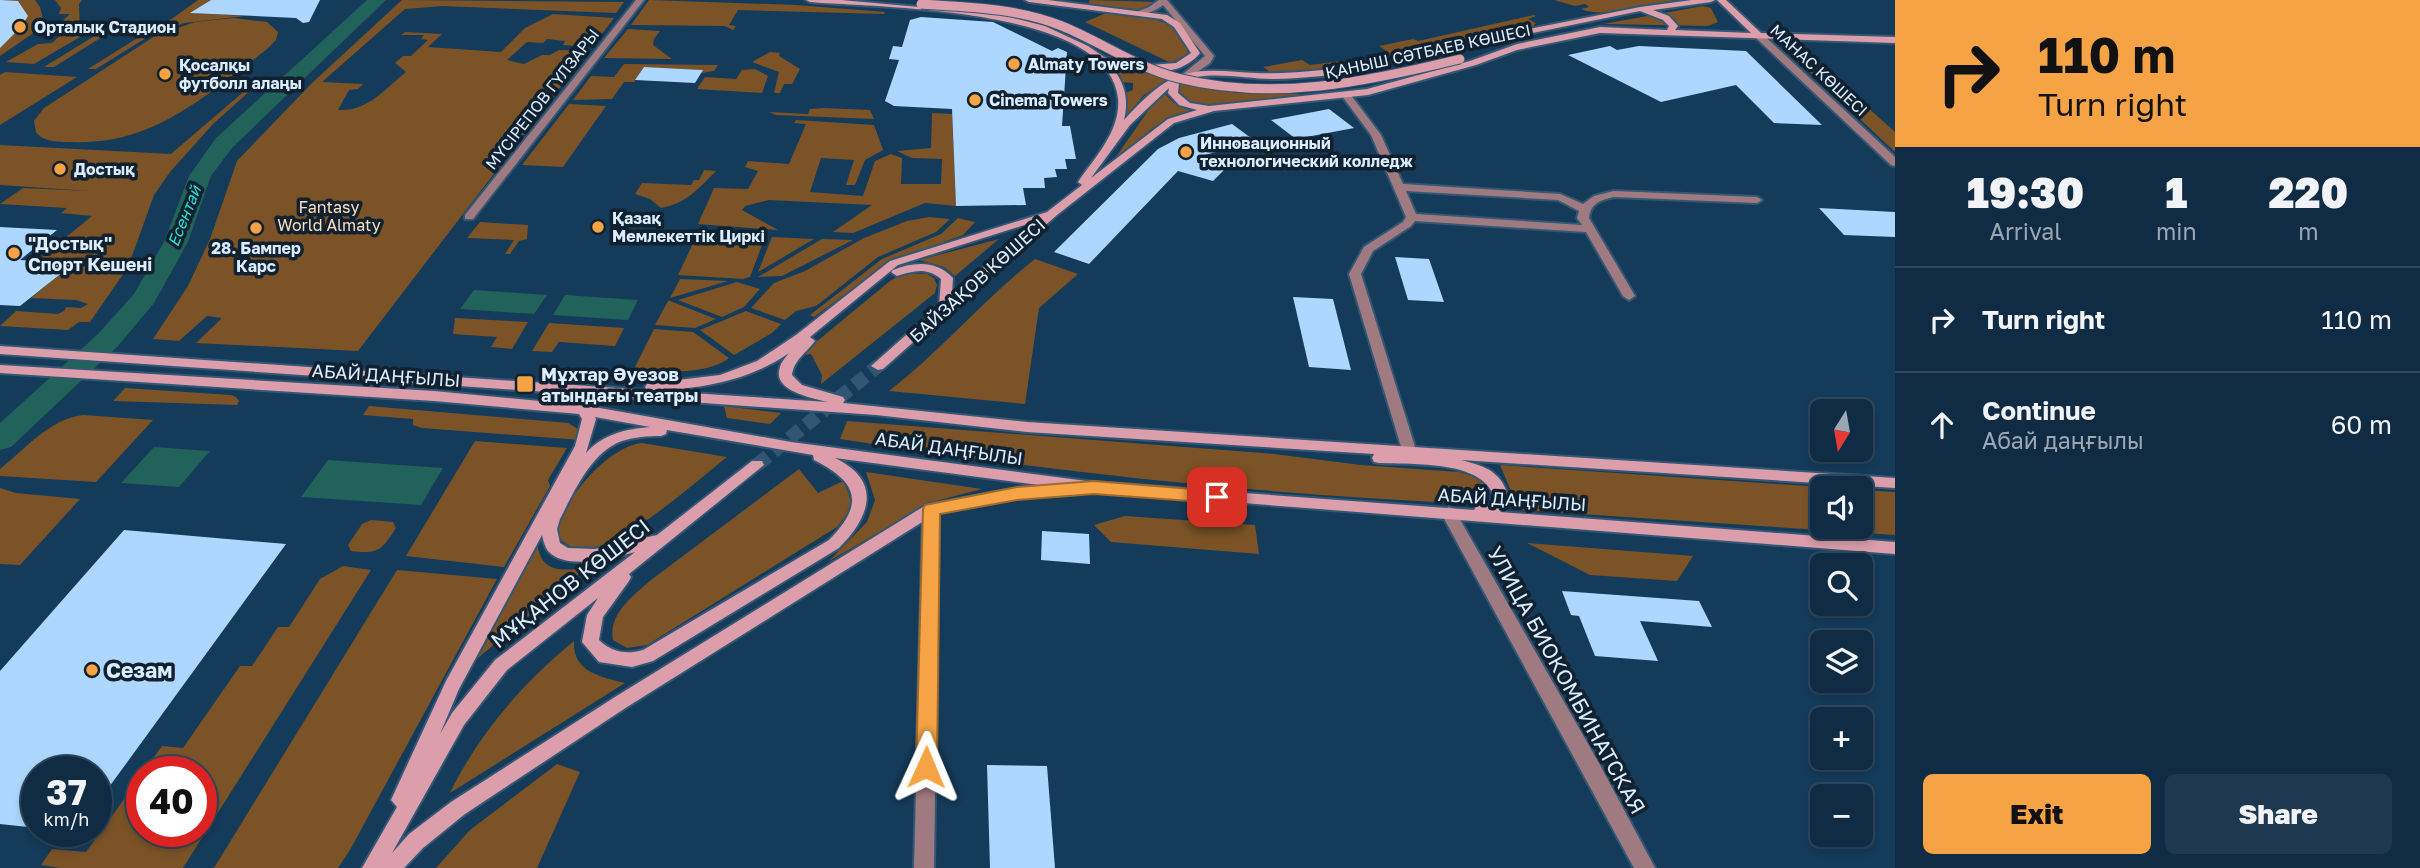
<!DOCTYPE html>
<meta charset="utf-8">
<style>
body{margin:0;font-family:"Golos Text",sans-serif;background:#1d384f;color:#f1f3f6;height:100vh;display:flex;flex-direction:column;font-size:26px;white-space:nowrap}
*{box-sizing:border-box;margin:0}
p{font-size:23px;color:#9ba7b2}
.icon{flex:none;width:38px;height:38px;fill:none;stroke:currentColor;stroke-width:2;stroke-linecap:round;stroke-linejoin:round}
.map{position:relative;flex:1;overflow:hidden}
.details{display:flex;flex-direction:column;background:#0f2c44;width:525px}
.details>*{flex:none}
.top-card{background:#f5a345;color:#111;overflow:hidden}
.needle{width:46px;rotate:191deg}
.tools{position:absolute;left:1810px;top:399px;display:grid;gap:14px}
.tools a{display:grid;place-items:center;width:63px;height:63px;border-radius:10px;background:#0f2c44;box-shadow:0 4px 10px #0003,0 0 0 2px #2f485d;font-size:35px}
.speed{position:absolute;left:21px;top:756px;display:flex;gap:14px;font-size:35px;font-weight:700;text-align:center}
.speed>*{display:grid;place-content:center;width:91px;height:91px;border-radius:50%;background:#0f2c44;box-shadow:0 4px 10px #0003,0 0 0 2px #2f485d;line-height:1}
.speed small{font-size:18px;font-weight:400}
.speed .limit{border:10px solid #d22;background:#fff;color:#111}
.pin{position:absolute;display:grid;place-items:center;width:60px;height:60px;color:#fff;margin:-30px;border-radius:14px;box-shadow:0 4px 10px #0006}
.me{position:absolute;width:77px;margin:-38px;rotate:1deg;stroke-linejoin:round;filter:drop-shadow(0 0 5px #0008)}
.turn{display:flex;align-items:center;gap:24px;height:147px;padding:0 28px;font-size:32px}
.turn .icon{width:91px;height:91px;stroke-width:2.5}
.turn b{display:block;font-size:49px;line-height:60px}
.eta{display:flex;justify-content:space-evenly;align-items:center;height:119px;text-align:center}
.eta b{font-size:42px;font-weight:800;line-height:49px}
.button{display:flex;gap:14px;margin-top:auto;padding:14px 28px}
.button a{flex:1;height:80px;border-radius:10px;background:#f5a345;color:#111;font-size:28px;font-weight:800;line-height:80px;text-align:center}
.button a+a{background:#1d384f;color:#f1f3f6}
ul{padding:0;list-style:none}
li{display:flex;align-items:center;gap:21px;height:105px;padding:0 28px;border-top:2px solid #2f485d}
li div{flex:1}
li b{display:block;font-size:26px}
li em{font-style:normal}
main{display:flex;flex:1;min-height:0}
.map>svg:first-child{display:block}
</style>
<main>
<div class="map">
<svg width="1895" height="868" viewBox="0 0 1895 868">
<rect width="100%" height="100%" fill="#143b5a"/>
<!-- green -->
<path fill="#7b5327" d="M0 0H35L40 7 43 19 32 34 0 56Z
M55 0H82L79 4 80 37 34 64 6 62 38 44 52 43 68 28H55L70 14H59L61 8Z
M198 0H211L192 13 245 16 184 23 146 38 96 69H88L147 32 115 29 54 67H44L117 22 166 23Z
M402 0 624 2 616 13 443 6 405 9 322 82 363 84 358 89 349 90 338 110C367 112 385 89 406 72L395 63 403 56H411L428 40 421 39 424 35H401L405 32 442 34 428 47 501 52 525 28 553 14 614 18 592 47 563 45 565 41 547 39 543 43 527 42 507 60 524 64 542 55H550L559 50 588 51 358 351 196 343 222 318 207 316 179 341 153 339 188 286 210 239 237 161 312 83Z
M649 0 796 5 885 12 884 14 738 10 729 25 736 26 733 30 725 26 631 25Z
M1090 0 1157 2C1139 16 1109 8 1088 5Z
M1554 0H1676C1652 4 1601 19 1581 9L1589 7 1585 4 1575 6Z
M1703 6 1711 8 1718 22 1708 26 1603 24Z
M1111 11C1142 16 1180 17 1191 53L1171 63 1085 22Z
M1534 15 1536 16 1528 19 1536 23 1531 28 1395 57 1379 46 1413 39 1418 41Z
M234 18 267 22 278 32 276 40 266 50C205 96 153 146 71 142 59 142 43 142 36 132L34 121 44 108 155 36 195 22Z
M628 29 660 31 654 39 653 45 672 59 604 58Z
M1784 48 1803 49 1895 132V152Z
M770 52 780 53 779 56 800 69 792 84H784L780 93H774L779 72 752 62Z
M1302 60 1310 65 1349 60 1356 64 1275 75 1263 67Z
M624 64 718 65 714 71 701 73 702 70 644 67 634 82H624L612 99 573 100 591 76 614 77Z
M755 69 768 76 762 93 697 89 705 77 736 79 742 70Z
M1114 69 1147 73 1168 80 1144 95 1123 120 1125 93 1133 90V83L1122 82Z
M5 72 77 77 0 125V75Z
M256 81H261L213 124 170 172 154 195 128 267 90 322H79L68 330 0 326 16 311 58 314 64 311 66 307 81 308 88 304 76 300 31 298 72 264 37 261 92 216 61 213 67 208 0 204 23 188 89 191 0 185V145L171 154Z
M1180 83 1238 93 1307 94 1202 106 1178 98 1176 90Z
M1165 94 1174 103 1194 109 1154 127 1111 164 1150 108Z
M569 104 606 106 563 167 522 165Z
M824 108 870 110 874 119 776 115 769 112 808 114 810 109Z
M932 113 952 114 956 206 925 203 853 233 833 232 872 205 769 200 745 206 742 210 778 230 698 224 714 188 748 189 758 171 745 167 748 161 789 164 806 124 794 123 796 120 874 125 883 150 865 160 855 185H846L854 160 821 158 810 192 863 196 875 161 891 154 902 158 901 184H941L942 159 912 158 897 151 931 148Z
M704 170 716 171C699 188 686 204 661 208L650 199 635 194 642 183 691 185 694 180H699Z
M929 217 950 219 936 232 878 257 816 306 796 311 785 320 751 308 774 283 805 271 864 238 907 221Z
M958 218 975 222 963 235 889 262 814 317 810 315 882 259 941 234Z
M480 222 528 225 527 239 519 241 510 254H505L514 240 467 238Z
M698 233 765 237 750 277 743 279 678 275Z
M772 237 814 239 758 272Z
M822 239 853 240 782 276 758 277Z
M999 239 955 276 944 267 919 260Z
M1035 259 1078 274 1039 308 1025 404 889 391C941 351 983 300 1035 259Z
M904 273 927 274 934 278 937 285 935 293 821 384 822 375 811 354 799 356 890 281Z
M680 279 728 281 670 298Z
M737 282 760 289 744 307 722 317 678 300Z
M668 301H670L716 319 695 328 655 325Z
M746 311 781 324 772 333 734 355 700 330Z
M455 318 528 322 512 349 491 347 497 337 453 334Z
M549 323 624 328 615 346 559 342 552 352 532 351Z
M654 329 693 332 729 358C708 375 660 372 633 371Z
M125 388 231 395 236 397 239 401 237 405 113 401Z
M369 406 568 423 578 429 581 440 422 428 413 425V419L363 415Z
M724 406 781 413 770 424 727 418Z
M83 415 153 420 96 482 0 476V469C24 450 51 418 83 415Z
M847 421 1274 454 1361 465 1459 472 1478 478 1485 483 1489 494 1487 499 1478 504C1264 495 1052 472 840 439Z
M475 441 567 448 548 480 550 486 504 567 406 556Z
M642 443 727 457C695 482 615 556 576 549 570 547 563 541 557 538 557 504 608 446 642 443Z
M1500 465 1836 488H1822V527H1860V490L1895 492V535L1519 510Z
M799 469 818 493 843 481C854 503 853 508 837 527L647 645 627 648 613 640C608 614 633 596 651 580Z
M866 472 982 489 932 502 829 561 867 522 875 500Z
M0 488 16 493 80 499 20 565 0 564Z
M1125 516 1255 525 1259 554 1111 542 1094 525Z
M371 520 393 522 396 528C381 551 379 554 351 551L348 545 362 524Z
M537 543C541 573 561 571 586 568L467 667Z
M1527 543 1693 556 1677 581 1590 575Z
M343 566 371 570 183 868H61L41 865 52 849 86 852 142 774V831H201V772H143L162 746 183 748 240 666H252L278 627H289L320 579Z
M397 570 497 579 350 850 338 868H214Z
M574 641C572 671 600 677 625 683L450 793C479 733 523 683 574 641Z
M557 764 580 772 537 868H436L470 830Z"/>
<!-- water -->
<path fill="#21625b" d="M474 290 547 295 534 314 460 309Z
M565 295 638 300 628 320 553 315Z
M154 447 210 451 179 487 121 483Z
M328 460 443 468 421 505 301 497Z"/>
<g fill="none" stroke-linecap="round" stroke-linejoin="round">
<!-- river -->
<path fill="#21625b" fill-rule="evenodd" d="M367 0H386L232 148 211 176 188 242 154 303 118 346 11 447 0 450V423L98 334 134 294 164 242 189 176 216 138Z"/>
</g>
<!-- building -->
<path fill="#add7fe" d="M0 0 18 1 28 16 21 27 0 48Z
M211 0H320L309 22 303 23 296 18 190 13Z
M921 17 993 22 1052 51 1058 48 1067 52 1062 126H1070L1076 159H1065L1067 169H1055L1057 177 1044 178 1045 188H1023L1026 205 956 206 952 109 894 106 885 101 899 60 889 59 893 46 902 47 910 20Z
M1610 46 1617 50 1639 46 1746 51 1822 125 1774 123 1736 85 1661 102 1568 55Z
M644 67 703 70 695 83 635 80Z
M1329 109 1354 128 1296 139 1271 120Z
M1232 124 1255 141 1205 155 1232 162 1213 181 1178 171 1089 264 1054 252 1158 149 1179 138Z
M1819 208 1895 212V237L1844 235Z
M0 227 57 230 20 260 73 264 20 306 0 305Z
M1395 257 1429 259 1444 302 1408 300Z
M1293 297 1333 299 1351 370 1309 367Z
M124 530 286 544 96 805V772H37V828L0 824V671Z
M1042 531 1089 534 1090 564 1041 560Z
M1562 591 1699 601 1712 627 1640 621 1658 661 1595 656 1579 616 1571 615Z
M987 765 1047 766 1055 868H990Z"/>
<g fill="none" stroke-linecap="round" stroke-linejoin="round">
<!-- secondary-tunnel -->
<path stroke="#325672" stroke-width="14" stroke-dasharray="14 7" stroke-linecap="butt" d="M757 465 878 366"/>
<!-- minor casing -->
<g stroke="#345774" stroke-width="4">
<path id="minor" d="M636 0H644L473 219H465V215Z
M1344 94H1350L1381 135 1403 184 1560 194 1583 204 1594 196 1614 191 1757 197 1762 200 1757 203 1614 197C1600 200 1591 203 1589 218L1635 296 1629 300 1623 296 1586 232 1415 221 1411 226 1373 251 1361 274 1416 450 1409 455 1402 450 1349 274 1364 247 1403 222 1406 217 1371 135 1342 96ZM1406 191 1558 200 1579 211 1577 218 1582 225 1416 214Z
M1449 507 1454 509 1600 765 1655 868H1634L1441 513 1444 509Z"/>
</g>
<!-- tertiary casing -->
<g stroke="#345774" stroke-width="4">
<path id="tertiary" d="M1159 0H1167L1214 56 1210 63 1186 80 1178 78 1205 56 1163 5C1156 10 1144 17 1136 12L1149 7Z
M1755 33H1761L1895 157V166L1891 165 1755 37Z
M931 503 936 505 939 509 934 868H914L923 509 926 505Z"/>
</g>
<!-- secondary casing -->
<g stroke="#345774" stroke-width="4">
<path id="secondary" d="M806 0H841L998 14 1045 26 1088 46 1104 57 1138 66 1176 63 1191 53 1174 27 1162 19 1029 2 1025 0H1048L1167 15 1180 23 1200 53C1179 79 1140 73 1111 66 1125 83 1129 99 1124 120 1140 103 1157 84 1179 76 1204 67 1231 72 1256 73 1278 74 1300 72 1322 70L1640 7 1692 0H1715L1711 2 1653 10 1669 16 1678 26 1675 30 1751 33 1717 0H1726L1761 33 1895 37V43L1600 33 1517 50 1476 65 1368 95 1214 111 1174 123 1057 215 951 308 949 313 945 314 883 369 878 370 871 366 939 306 941 279C926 267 914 271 897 276L891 272 893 270C914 262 936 260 953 278L952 295 1037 221 898 265 810 337 815 341C806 353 794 360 792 375L802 385 843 397 845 400 843 403 1027 422 1895 478V488L1461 460C1489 467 1503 473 1510 502L1500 512 1895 542V554L1076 490 1074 494 1069 495 1017 498 935 514 627 707 465 814 423 848 404 868H362L397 807 391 800 446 681 575 446 582 419 579 414 434 401 0 373V365L434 391 583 405 791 442 1094 482 1474 510 1476 507 1495 500C1485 459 1413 465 1379 463L1374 462 1372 458 1374 454 1027 432 876 415 0 354V346L647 390 645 387 647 384 652 383 720 375 757 361 796 335 890 261 1047 212 1082 185 1078 182C1095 157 1121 131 1118 98 1108 6 878 8 810 2ZM1640 11 1663 20 1669 26 1667 30 1600 27 1517 44 1470 61 1367 89 1209 106 1190 103 1178 93 1179 83C1206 69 1243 79 1272 79 1289 79 1306 77 1322 76ZM1169 88 1168 93 1179 105 1197 110 1168 119 1091 178 1130 125ZM789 353C786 357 781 362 780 367 771 391 813 398 828 402L661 391C708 387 750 380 789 353ZM595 417 650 427C626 429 603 434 586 453L596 419ZM667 430 813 455 814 460C858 482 865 504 829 540L643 650C625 655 612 652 599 640L603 617 629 581 631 577 629 574 764 465 762 461H752L657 535 595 549 568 548 560 543 557 529 560 519C574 492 591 452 622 441 634 437 648 436 661 436L666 434ZM835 458 1046 486 1017 488 926 505 615 697 451 802 409 834 392 853 464 725 507 670 598 598 587 615 582 642 599 662 632 667 653 661 839 548C870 517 883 481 835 458ZM542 535C543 540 545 547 548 551 566 571 613 558 635 552L495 660 452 713 440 734 459 689Z"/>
</g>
<!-- minor -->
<use href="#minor" fill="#a07a81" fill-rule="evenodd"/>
<!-- tertiary -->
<use href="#tertiary" fill="#a07a81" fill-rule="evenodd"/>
<!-- secondary -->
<use href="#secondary" fill="#db9eaa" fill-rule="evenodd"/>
<!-- secondary-bridge casing -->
<g stroke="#345774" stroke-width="11" stroke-linecap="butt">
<path id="secondary-bridge" d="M921 4C968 7 1017 8 1062 26 1101 42 1136 67 1178 78 1273 102 1366 82 1460 59"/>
</g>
<!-- secondary-bridge -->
<use href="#secondary-bridge" stroke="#db9eaa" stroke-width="9"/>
</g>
<!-- route -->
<path fill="#f5a345" stroke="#9f6a2d" stroke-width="2" d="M1094 481 1217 491 1226 497 1217 503 1094 494 1017 500 940 514 937 767 934 774 926 776 919 774 916 767 923 509 925 505 1017 487Z"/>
<!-- markers -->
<g fill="#f5a345" stroke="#11212f" stroke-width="2.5">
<circle cx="20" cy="27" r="7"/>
<circle cx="1014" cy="64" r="7"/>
<circle cx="165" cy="74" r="7"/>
<circle cx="975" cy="100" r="7"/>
<circle cx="1186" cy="152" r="7"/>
<circle cx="60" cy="169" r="7"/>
<circle cx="598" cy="227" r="7"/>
<circle cx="256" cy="228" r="7"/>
<circle cx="14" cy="253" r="7"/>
<rect x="516" y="375" width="18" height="18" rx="3.5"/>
<circle cx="92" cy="670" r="7"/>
</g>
<g text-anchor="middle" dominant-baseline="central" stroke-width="7" stroke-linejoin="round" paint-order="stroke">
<!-- far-poi labels -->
<g font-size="16" font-weight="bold" fill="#dcedfd" stroke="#11212f" text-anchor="start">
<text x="34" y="27">Орталық Стадион</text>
<text x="1028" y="64">Almaty Towers</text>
<text x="179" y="65">Қосалқы<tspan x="179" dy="18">футболл алаңы</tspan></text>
<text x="989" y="100">Cinema Towers</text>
<text x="1200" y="143">Инновационный<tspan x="1200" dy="18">технологический колледж</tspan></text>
<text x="74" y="169">Достық</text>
<text x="612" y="218">Қазақ<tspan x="612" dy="18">Мемлекеттік Циркі</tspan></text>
<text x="256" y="248" text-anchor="middle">28. Бампер<tspan x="256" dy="18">Карс</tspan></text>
</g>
<!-- far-street labels -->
<g font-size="16" fill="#dcedfd" stroke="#11212f">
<text transform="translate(1428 51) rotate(-12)">ҚАНЫШ СӘТБАЕВ КӨШЕСІ</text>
<text transform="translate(1819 70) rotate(43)">МАНАС КӨШЕСІ</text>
<text transform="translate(542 99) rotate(-52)">МҮСІРЕПОВ ГҮЛЗАРЫ</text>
</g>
<!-- far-park labels -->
<g font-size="16" fill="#fedebe" stroke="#11212f">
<text x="329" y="207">Fantasy<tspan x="329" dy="18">World Almaty</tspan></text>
</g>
<!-- far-water labels -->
<g font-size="16" font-style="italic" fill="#24e0d2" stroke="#11212f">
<text transform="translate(184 216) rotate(-68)">Есентай</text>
</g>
<!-- poi labels -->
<g font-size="18" font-weight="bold" fill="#dcedfd" stroke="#11212f" text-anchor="start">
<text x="28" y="243">"Достық"<tspan x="28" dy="21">Спорт Кешені</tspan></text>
<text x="541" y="374">Мұхтар Әуезов<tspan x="541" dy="21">атындағы театры</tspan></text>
</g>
<!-- street labels -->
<g font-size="18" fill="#dcedfd" stroke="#11212f">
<text transform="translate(977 280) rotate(-42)">БАЙЗАҚОВ КӨШЕСІ</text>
<text transform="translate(386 375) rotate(4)">АБАЙ ДАҢҒЫЛЫ</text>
<text transform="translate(949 448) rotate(8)">АБАЙ ДАҢҒЫЛЫ</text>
<text transform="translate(1512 499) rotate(4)">АБАЙ ДАҢҒЫЛЫ</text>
</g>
<!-- near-street labels -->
<g font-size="21" fill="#dcedfd" stroke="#11212f">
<text transform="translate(570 583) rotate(-38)">МҰҚАНОВ КӨШЕСІ</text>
<text transform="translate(1567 680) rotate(61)">УЛИЦА БИОКОМБИНАТСКАЯ</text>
</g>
<!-- near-poi labels -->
<g font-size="21" font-weight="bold" fill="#dcedfd" stroke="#11212f" text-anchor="start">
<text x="106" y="670">Сезам</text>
</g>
</g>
</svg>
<div class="tools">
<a><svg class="needle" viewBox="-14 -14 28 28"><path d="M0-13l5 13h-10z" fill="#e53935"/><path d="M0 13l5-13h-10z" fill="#9ba7b2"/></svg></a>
<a><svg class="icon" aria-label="sound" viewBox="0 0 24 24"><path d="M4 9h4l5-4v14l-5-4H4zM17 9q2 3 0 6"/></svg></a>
<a><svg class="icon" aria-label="search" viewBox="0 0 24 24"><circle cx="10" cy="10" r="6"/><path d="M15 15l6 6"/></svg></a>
<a><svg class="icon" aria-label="layers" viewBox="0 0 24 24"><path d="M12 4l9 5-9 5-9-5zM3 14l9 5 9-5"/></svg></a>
<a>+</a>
<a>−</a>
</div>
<div class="speed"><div>37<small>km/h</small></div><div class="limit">40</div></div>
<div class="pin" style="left:1217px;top:497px;background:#d93025"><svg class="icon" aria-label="arrive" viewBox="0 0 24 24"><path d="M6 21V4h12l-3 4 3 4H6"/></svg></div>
<svg class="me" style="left:926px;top:767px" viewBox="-20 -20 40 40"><path d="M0-17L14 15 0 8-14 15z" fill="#f5a345" stroke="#fff" stroke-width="4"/></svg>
</div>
<section class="details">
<div class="top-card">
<div class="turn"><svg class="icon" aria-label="right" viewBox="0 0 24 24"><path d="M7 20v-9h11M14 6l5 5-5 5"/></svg><div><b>110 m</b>Turn right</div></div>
</div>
<div class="eta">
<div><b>19:30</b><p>Arrival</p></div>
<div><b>1</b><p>min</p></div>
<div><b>220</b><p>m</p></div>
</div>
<ul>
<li><svg class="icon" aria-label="right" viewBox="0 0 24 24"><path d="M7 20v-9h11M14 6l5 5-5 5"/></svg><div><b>Turn right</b></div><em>110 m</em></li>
<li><svg class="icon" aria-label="ahead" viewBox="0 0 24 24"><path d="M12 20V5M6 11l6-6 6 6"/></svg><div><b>Continue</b><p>Абай даңғылы</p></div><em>60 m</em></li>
</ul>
<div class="button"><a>Exit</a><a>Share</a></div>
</section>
</main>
